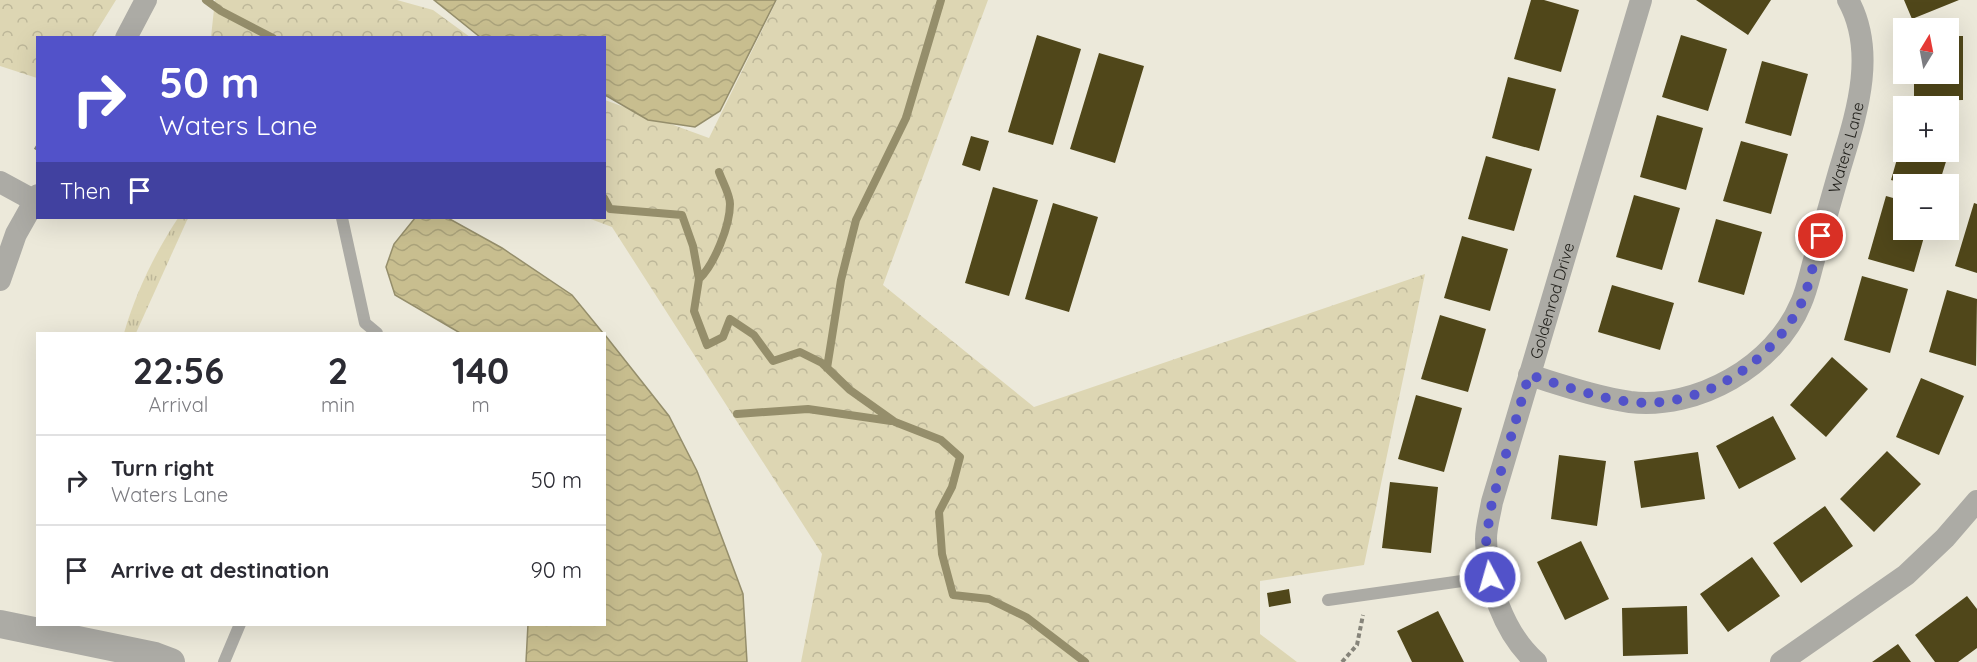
<!DOCTYPE html>
<meta charset="utf-8">
<style>
body{margin:0;font-family:Quicksand,sans-serif;background:#f7f7f7;color:#2b2b33;height:100vh;display:flex;flex-direction:column;font-size:22px;white-space:nowrap}
*{box-sizing:border-box;margin:0}
p{font-size:20px;color:#7c7c81}
.icon{flex:none;width:33px;height:33px;fill:none;stroke:currentColor;stroke-width:2;stroke-linecap:round;stroke-linejoin:round}
.map{position:relative;flex:1;overflow:hidden}
.sheet{position:absolute;left:36px;top:332px;width:570px;height:294px;display:flex;flex-direction:column;background:#fff;border-radius:0px;box-shadow:0 6px 24px #0002}
.sheet>*{flex:none}
.top-card{position:absolute;left:36px;top:36px;width:570px;height:183px;border-radius:0px;box-shadow:0 6px 24px #0002;background:#5252c9;color:#fff;overflow:hidden}
.needle{width:39px;rotate:10deg}
.buttons{position:absolute;left:1893px;top:18px;display:grid;gap:12px}
.buttons a{display:grid;place-items:center;width:66px;height:66px;border-radius:0px;background:#fff;box-shadow:0 6px 24px #0002;font-size:30px}
.pin{position:absolute;display:grid;place-items:center;width:51px;height:51px;color:#fff;margin:-26px;border:3px solid #fff;border-radius:50%;box-shadow:0 2px 6px #0007}
.me{position:absolute;width:66px;margin:-33px;rotate:354deg;stroke-linejoin:round;filter:drop-shadow(0 0 4px #0008)}
.turn{display:flex;align-items:center;gap:21px;height:126px;padding:0 24px;font-size:27px}
.turn .icon{width:78px;height:78px;stroke-width:2.5}
.turn b{display:block;font-size:42px;line-height:51px}
.then{display:flex;align-items:center;height:57px;padding:0 24px;background:#0003;gap:12px;font-size:22px}
.eta{display:flex;justify-content:space-evenly;align-items:center;height:102px;text-align:center}
.eta b{font-size:36px;font-weight:700;line-height:42px}
ul{padding:0;list-style:none}
li{display:flex;align-items:center;gap:18px;height:90px;padding:0 24px;border-top:2px solid #e1e1e2}
li div{flex:1}
li b{display:block;font-size:22px}
li em{font-style:normal}
.map>svg:first-child{display:block}
</style>
<div class="map">
<svg width="1977" height="662" viewBox="0 0 1977 662">
<defs>
<pattern id="grass-tufts" width="24" height="20" patternUnits="userSpaceOnUse" patternTransform="scale(1.5)"><rect width="24" height="20" fill="#ddd6b3"/><path d="M3 7l-1-3M5 7V3M7 7l1-3M15 17l-1-3M17 17v-4M19 17l1-3" fill="none" stroke="#bdb799"/></pattern>
<pattern id="forest-crowns" width="20" height="18" patternUnits="userSpaceOnUse" patternTransform="scale(1.5)"><rect width="20" height="18" fill="#ddd6b3"/><path d="M2 6a3 3 0 1 1 6 0M12 15a3 3 0 1 1 6 0" fill="none" stroke="#bdb799"/></pattern>
<pattern id="water-waves" width="16" height="10" patternUnits="userSpaceOnUse" patternTransform="scale(1.5)"><rect width="16" height="10" fill="#c8be8f"/><path d="M0 5q4-4 8 0t8 0" fill="none" stroke="#aba37b"/></pattern>
</defs>
<rect width="100%" height="100%" fill="#ece9da"/>
<!-- grass -->
<path fill="url(#grass-tufts)" d="M178 218H188L136 333H124C136 292 155 253 178 218Z"/>
<!-- forest -->
<path fill="url(#forest-crowns)" d="M0 0H116L93 37 38 38 37 78 0 66Z
M215 0H397L433 10 470 37H211Z
M777 0H988L883 285 1034 407 1425 274 1364 565 1260 581V634L1297 662H801L822 554 612 227 588 218H604L605 100 709 138Z"/>
<!-- water -->
<path fill="url(#water-waves)" stroke="#958e6b" stroke-width="1.5" d="M434 0H776L720 111 695 127 648 120 605 95 604 38 480 37Z
M415 218H448L502 248 572 295 603 333H460L395 295 386 267 394 244Z
M605 335 669 416 697 471 743 594 747 662H526L528 624H604Z"/>
<g fill="none" stroke-linecap="round" stroke-linejoin="round">
<!-- stream -->
<path stroke="#958e6b" stroke-width="8" d="M206 0 221 11 273 38
M604 198 610 209 682 215 693 246 699 279 694 311 707 345 723 337 730 319 754 335 773 361 800 352 822 363 850 390 895 422 941 440 960 457 952 487 939 512 942 554 953 595 989 599 1026 617 1085 662
M699 279C714 265 730 226 730 204 730 194 722 181 719 172
M827 368 841 280 856 220 906 118 941 0
M737 414 808 409 891 421"/>
</g>
<!-- building -->
<path fill="#50471a" d="M1531 0H1544L1579 10 1561 72 1514 59Z
M1696 0H1771L1748 35Z
M1904 0H1959L1912 19Z
M1037 35 1081 49 1053 145 1008 132Z
M1681 35 1727 49 1708 111 1662 97Z
M1948 36H1963V100L1914 101V74H1948Z
M1099 53 1144 66 1115 163 1070 149Z
M1762 61 1808 74 1791 136 1745 123Z
M1508 77 1556 89 1539 151 1492 138Z
M1657 115 1703 128 1686 190 1640 177Z
M1948 129 1955 131 1949 151H1948Z
M971 136 989 141 980 171 962 165Z
M1903 138 1904 152H1949L1939 184H1907L1891 180Z
M1741 141 1788 154 1771 214 1723 201Z
M1486 156 1532 169 1514 231 1468 219Z
M993 187 1038 200 1009 296 965 283Z
M1634 195 1680 208 1662 270 1616 257Z
M1886 196 1904 201V230H1926L1914 272 1868 259Z
M1053 203 1098 217 1069 312 1025 299Z
M1974 203 1977 204V273L1955 266Z
M1716 219 1762 232 1744 295 1698 282Z
M1462 236 1508 249 1490 311 1444 298Z
M1862 276 1908 289 1890 353 1844 340Z
M1612 285 1674 303 1660 350 1598 332Z
M1947 290 1977 299 1976 366 1929 352Z
M1440 315 1486 329 1468 392 1421 379Z
M1832 357 1868 389 1826 437 1790 405Z
M1921 378 1964 396 1939 455 1896 437Z
M1416 395 1462 408 1444 472 1398 459Z
M1773 416 1796 459 1739 489 1716 446Z
M1887 451 1921 484 1874 532 1840 499Z
M1698 452 1705 499 1641 508 1634 461Z
M1559 455 1606 461 1597 526 1551 519Z
M1390 482 1438 487 1431 553 1382 548Z
M1825 506 1853 546 1801 583 1773 543Z
M1581 541 1609 599 1565 620 1537 562Z
M1752 557 1780 596 1728 632 1700 594Z
M1289 589 1291 603 1269 607 1267 593Z
M1967 596 1977 609V648L1958 662H1935L1915 635Z
M1687 606 1688 654 1623 656 1622 608Z
M1438 611 1464 662H1412L1397 631Z
M1898 644 1911 662H1872Z"/>
<g fill="none" stroke-linecap="round" stroke-linejoin="round">
<!-- path -->
<path stroke="#86847a" stroke-width="4" stroke-dasharray="4.5 3" stroke-linecap="butt" d="M35 147 38 149
M1342 662 1357 645 1363 615"/>
<!-- service -->
<path stroke="#acaba5" stroke-width="12" d="M342 218 365 323 377 333
M1328 600 1490 577
M224 662 240 624"/>
<!-- minor -->
<g stroke="#acaba5" stroke-width="22">
<path d="M126 38 146 0"/>
<path d="M0 182 35 201"/>
<path d="M0 280 16 234 38 195"/>
<path id="s1" d="M1529 375C1562 385 1596 397 1630 402 1697 410 1775 366 1801 303 1807 290 1810 274 1814 260 1822 231 1831 201 1839 172 1855 118 1878 54 1848 0"/>
<path id="s2" d="M1536 662C1504 634 1486 582 1486 539 1486 527 1490 514 1492 502L1641 0"/>
<path d="M1781 662 1906 575 1945 538 1977 501"/>
</g>
<!-- tertiary -->
<path stroke="#acaba5" stroke-width="28" d="M0 624 155 656 171 662"/>
</g>
<g fill="none" stroke-linecap="round" stroke-linejoin="round">
<!-- route -->
<path stroke="#5252c9" stroke-width="10" stroke-dasharray="0 18" d="M1490 577 1486 539 1492 502 1529 375C1562 385 1596 398 1631 402 1700 409 1768 366 1800 306 1810 286 1814 258 1821 236"/>
</g>
<g text-anchor="middle" dominant-baseline="central" stroke-width="6" stroke-linejoin="round" paint-order="stroke">
<!-- street labels -->
<g font-size="16" fill="#1e1d18" stroke="#f9f6e8">
<text stroke="none"><textPath href="#s1" startOffset="477">Waters Lane</textPath></text>
<text stroke="none"><textPath href="#s2" startOffset="384">Goldenrod Drive</textPath></text>
</g>
</g>
</svg>
<div class="buttons">
<a><svg class="needle" viewBox="-14 -14 28 28"><path d="M0-13l5 13h-10z" fill="#e53935"/><path d="M0 13l5-13h-10z" fill="#7c7c81"/></svg></a>
<a>+</a>
<a>−</a>
</div>
<div class="pin" style="left:1821px;top:236px;background:#d93025"><svg class="icon" aria-label="arrive" viewBox="0 0 24 24"><path d="M6 21V4h12l-3 4 3 4H6"/></svg></div>
<svg class="me" style="left:1490px;top:577px" viewBox="-20 -20 40 40"><circle r="17" fill="#5252c9" stroke="#fff" stroke-width="3"/><path d="M0-11L8 9 0 5-8 9z" fill="#fff"/></svg>
<div class="top-card">
<div class="turn"><svg class="icon" aria-label="right" viewBox="0 0 24 24"><path d="M7 20v-9h11M14 6l5 5-5 5"/></svg><div><b>50 m</b>Waters Lane</div></div>
<div class="then">Then<svg class="icon" aria-label="arrive" viewBox="0 0 24 24"><path d="M6 21V4h12l-3 4 3 4H6"/></svg></div>
</div>
<section class="sheet">
<div class="eta">
<div><b>22:56</b><p>Arrival</p></div>
<div><b>2</b><p>min</p></div>
<div><b>140</b><p>m</p></div>
</div>
<ul>
<li><svg class="icon" aria-label="right" viewBox="0 0 24 24"><path d="M7 20v-9h11M14 6l5 5-5 5"/></svg><div><b>Turn right</b><p>Waters Lane</p></div><em>50 m</em></li>
<li><svg class="icon" aria-label="arrive" viewBox="0 0 24 24"><path d="M6 21V4h12l-3 4 3 4H6"/></svg><div><b>Arrive at destination</b></div><em>90 m</em></li>
</ul>
</section>
</div>
